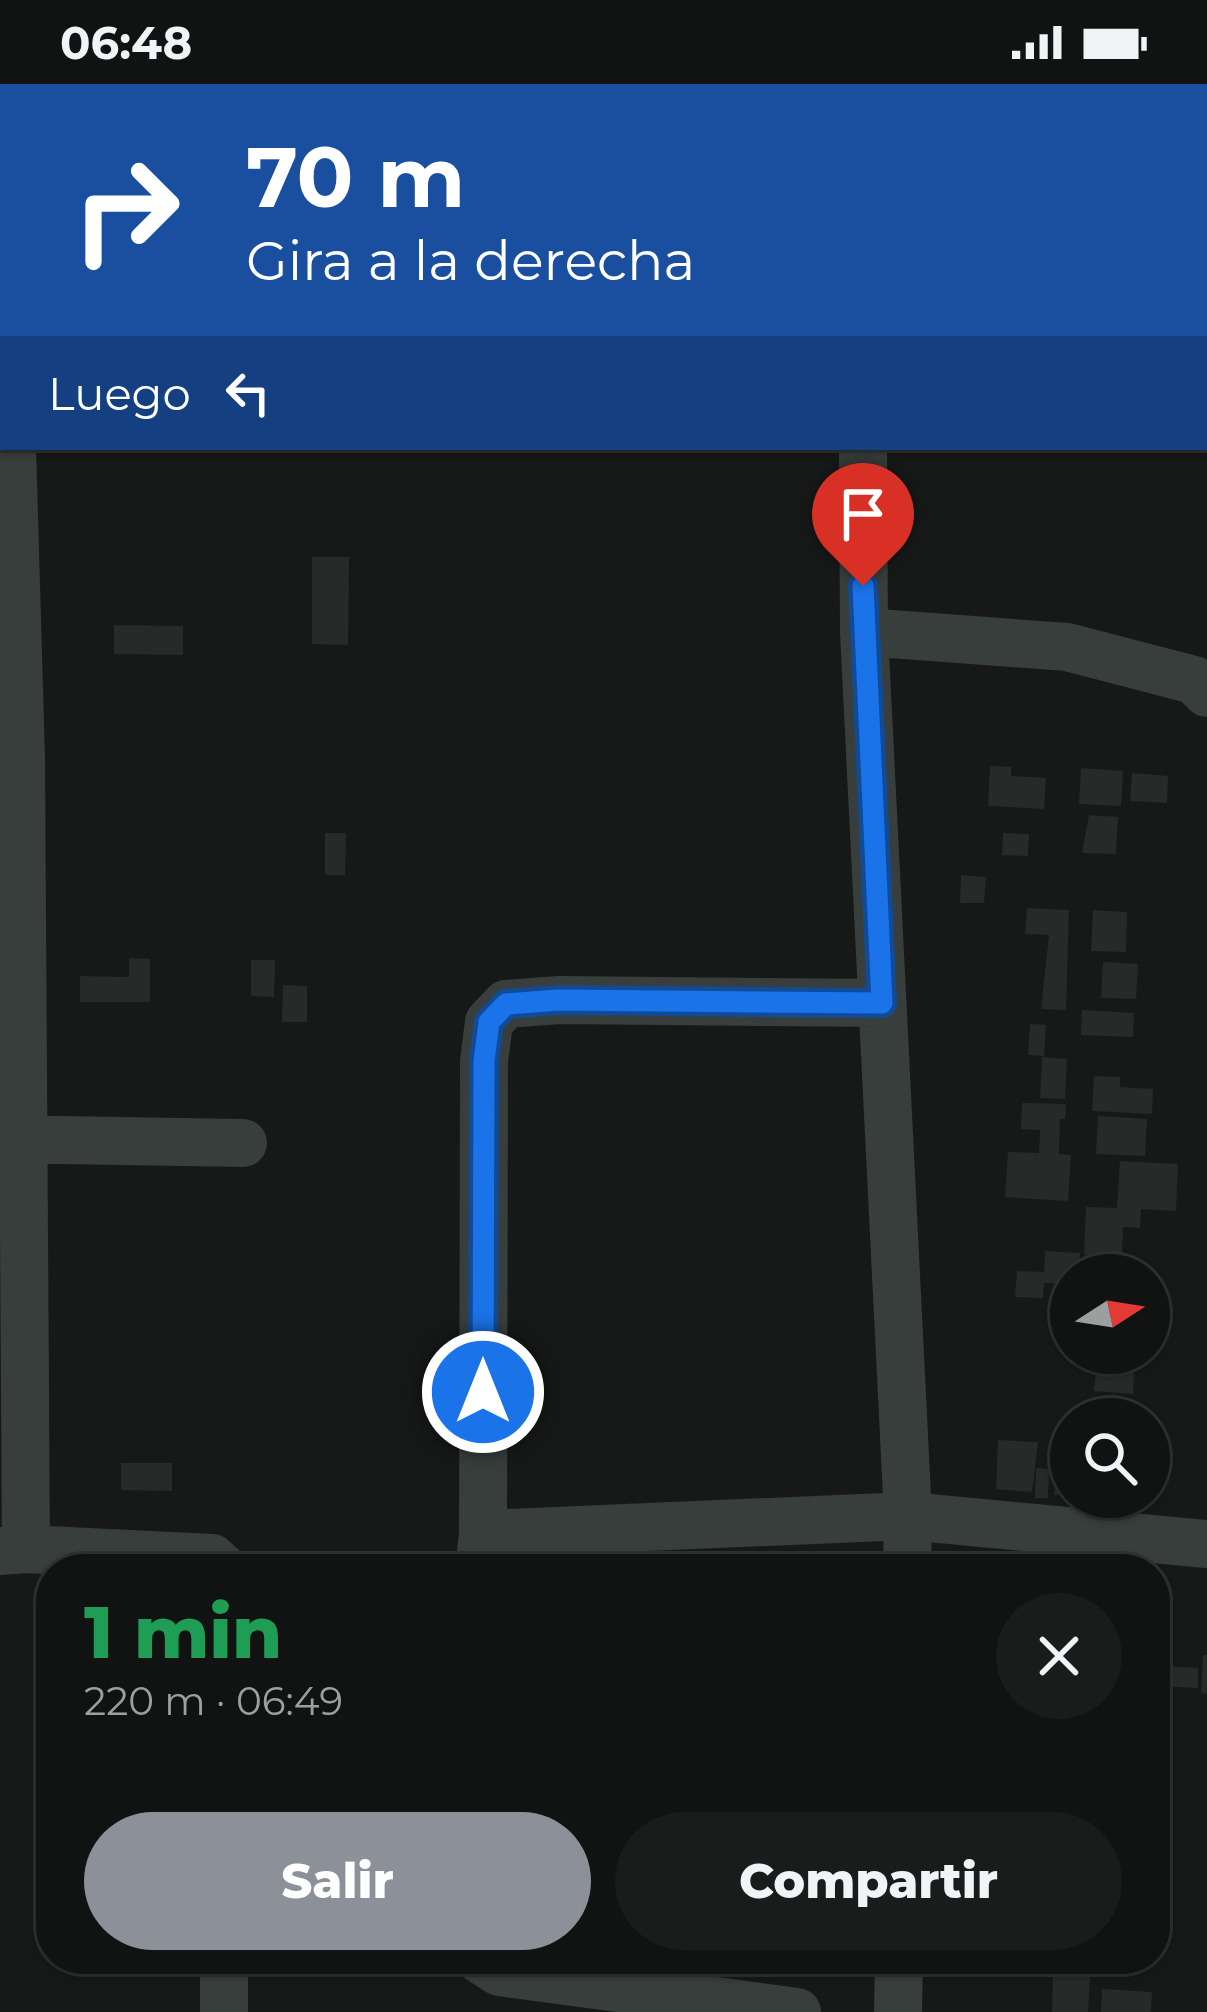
<!DOCTYPE html>
<html lang="es">
<meta charset="utf-8">
<style>
body{margin:0;font-family:Montserrat,sans-serif;background:#191c1b;color:#f1f3f6;height:100vh;display:flex;flex-direction:column;font-size:45px;white-space:nowrap}
*{box-sizing:border-box;margin:0}
p{font-size:39px;color:#9c9e9f}
.icon{flex:none;width:66px;height:66px;fill:none;stroke:currentColor;stroke-width:2;stroke-linecap:round;stroke-linejoin:round}
.map{position:relative;flex:1;overflow:hidden}
.side{position:absolute;left:36px;top:1470px;width:1134px;height:420px;display:flex;flex-direction:column;background:#101312;border-radius:48px;box-shadow:0 3px 9px #0004,0 0 0 3px #303232}
.side>*{flex:none}
.hud{position:absolute;left:0px;top:0px;width:1209px;height:366px;box-shadow:0 3px 9px #0004,0 0 0 3px #303232;background:#1a4fa0;color:#fff;overflow:hidden}
.needle{width:78px;rotate:78deg}
.tools{position:absolute;left:1050px;top:1170px;display:grid;gap:24px}
.tools a{display:grid;place-items:center;width:120px;height:120px;border-radius:50%;background:#101312;box-shadow:0 3px 9px #0004,0 0 0 3px #303232;font-size:60px}
.pin{position:absolute;display:grid;place-items:center;width:102px;height:102px;color:#fff;margin:-123px -51px;border-radius:50% 50% 50% 0;rotate:-45deg;box-shadow:0 0 12px #0007}
.pin .icon{rotate:45deg}
.me{position:absolute;width:132px;margin:-66px;rotate:0deg;stroke-linejoin:round;filter:drop-shadow(0 0 9px #0008)}
.turn{display:flex;align-items:center;gap:42px;height:252px;padding:0 48px;font-size:54px}
.turn .icon{width:156px;height:156px;stroke-width:2.5}
.turn b{display:block;font-size:84px;line-height:102px}
.then{display:flex;align-items:center;height:114px;padding:0 48px;background:#0003;gap:24px;font-size:45px}
.round{display:grid;place-items:center;flex:none;width:126px;height:126px;border-radius:63px;background:#191c1b}
.overview{display:flex;align-items:center;justify-content:space-between;height:204px;padding:0 48px}
h1{font-size:72px;font-weight:800;line-height:90px;color:#1e9e55}
.primary-button{display:flex;gap:24px;margin-top:auto;padding:24px 48px}
.primary-button a{flex:1;height:138px;border-radius:72px;background:#8c9099;color:#fff;font-size:48px;font-weight:800;line-height:138px;text-align:center}
.primary-button a+a{background:#191c1b;color:#f1f3f6}
.status{display:flex;justify-content:space-between;align-items:center;height:84px;padding:0 60px;background:#101312;direction:ltr}
.status svg{height:33px;fill:currentColor}
.map>svg:first-child{display:block}
</style>
<div class="status"><b>06:48</b><svg viewBox="0 0 49 12"><path d="M0 12V9h3v3zM5 12V6h3v6zM10 12V3h3v9zM15 12V0h3v12zM26 1h20v11H26zM47 4h2v5h-2z"/></svg></div>
<div class="map">
<svg width="1207" height="1928" viewBox="0 0 1207 1928">
<rect width="100%" height="100%" fill="#161918"/>
<!-- building -->
<path fill="#262a29" d="M312 473H349L348 561 312 560Z
M114 541 183 542V571L114 570Z
M990 682 1011 683V692L1046 694 1044 725 988 722Z
M1081 684 1123 687 1121 722 1079 720Z
M1132 689 1168 692 1167 719 1130 717Z
M1089 731 1118 733 1116 770 1082 769Z
M325 749H346L345 791H325Z
M1003 749 1029 750 1028 772 1002 771Z
M961 791 986 793 984 819H960Z
M1027 824 1069 826 1066 926 1041 925 1049 851 1025 850Z
M1093 826 1127 828 1126 868 1091 867Z
M129 874 150 875V918H80V892L129 893Z
M251 876H275L274 913 251 912Z
M1103 878 1138 880 1136 915 1101 914Z
M283 901 307 902V938H282Z
M1082 926 1134 929 1133 953 1081 951Z
M1030 940 1046 941 1044 972 1028 971Z
M1042 973 1067 975 1065 1015 1040 1014Z
M1094 992 1120 993V1003L1153 1005 1152 1030 1092 1027Z
M1022 1019 1066 1020 1065 1035H1060L1059 1070 1071 1071 1068 1117 1005 1113 1008 1068 1039 1069 1040 1046 1021 1045Z
M1098 1032 1147 1035 1145 1072 1096 1070Z
M1120 1077 1178 1080 1176 1127 1141 1125 1140 1144 1123 1143 1122 1173H1128L1127 1191H1099L1100 1172 1084 1171 1086 1123 1117 1124Z
M1045 1167 1080 1169 1078 1191H1071V1200L1044 1199 1043 1214 1015 1213 1017 1187 1044 1188Z
M1096 1284 1134 1285 1133 1310 1094 1307Z
M998 1356 1038 1358 1032 1408 996 1405Z
M1056 1378 1071 1379V1411H1054Z
M121 1379H172V1407L121 1406Z
M1036 1384 1049 1385 1048 1414H1035Z
M1079 1413H1103L1102 1421 1078 1420Z
M1203 1571H1207V1610L1201 1609Z
M1158 1582 1198 1584V1604L1158 1602Z
M1155 1814 1169 1815 1167 1845H1155Z
M1041 1875H1060V1885H1041Z
M1053 1891 1090 1893 1088 1928H1052Z
M1102 1905 1152 1908 1151 1928H1101Z"/>
<g fill="none" stroke-linecap="round" stroke-linejoin="round">
<!-- minor -->
<path stroke="#373e3b" stroke-width="48" d="M846 0V3
M0 29 3 104
M0 213H3
M1206 256H1207
M12 363 21 674 26 1465
M863 363 864 548 908 1432 907 1485
M864 548 1067 563 1194 596 1207 609
M0 1055 243 1059
M483 1450 484 977 489 938 506 920 559 916 882 919
M0 1467 26 1465 212 1474 224 1485
M479 1485 483 1450 908 1432 1207 1460
M479 1875 499 1888 797 1928
M224 1928V1875
M898 1928 899 1875"/>
</g>
<g fill="none" stroke-linecap="round" stroke-linejoin="round">
<!-- route casing -->
<g stroke="#114b97" stroke-width="30">
<path id="route" d="M483 1308 484 977 489 938 506 920 559 916 882 919 863 502"/>
</g>
<!-- route -->
<use href="#route" stroke="#1a73e8" stroke-width="21"/>
</g>
</svg>
<div class="tools">
<a><svg class="needle" viewBox="-14 -14 28 28"><path d="M0-13l5 13h-10z" fill="#e53935"/><path d="M0 13l5-13h-10z" fill="#9c9e9f"/></svg></a>
<a><svg class="icon" aria-label="search" viewBox="0 0 24 24"><circle cx="10" cy="10" r="6"/><path d="M15 15l6 6"/></svg></a>
</div>
<div class="pin" style="left:863px;top:502px;background:#d93025"><svg class="icon" aria-label="arrive" viewBox="0 0 24 24"><path d="M6 21V4h12l-3 4 3 4H6"/></svg></div>
<svg class="me" style="left:483px;top:1308px" viewBox="-20 -20 40 40"><circle r="17" fill="#1a73e8" stroke="#fff" stroke-width="3"/><path d="M0-11L8 9 0 5-8 9z" fill="#fff"/></svg>
<div class="hud">
<div class="turn"><svg class="icon" aria-label="right" viewBox="0 0 24 24"><path d="M7 20v-9h11M14 6l5 5-5 5"/></svg><div><b>70 m</b>Gira a la derecha</div></div>
<div class="then">Luego<svg class="icon" aria-label="left" viewBox="0 0 24 24"><path d="M17 20v-9H6M10 6l-5 5 5 5"/></svg></div>
</div>
<section class="side">
<div class="overview"><div><h1>1 min</h1><p>220 m · 06:49</p></div><a class="round"><svg class="icon" aria-label="close" viewBox="0 0 24 24"><path d="M6 6l12 12M18 6L6 18"/></svg></a></div>
<div class="primary-button"><a>Salir</a><a>Compartir</a></div>
</section>
</div>
